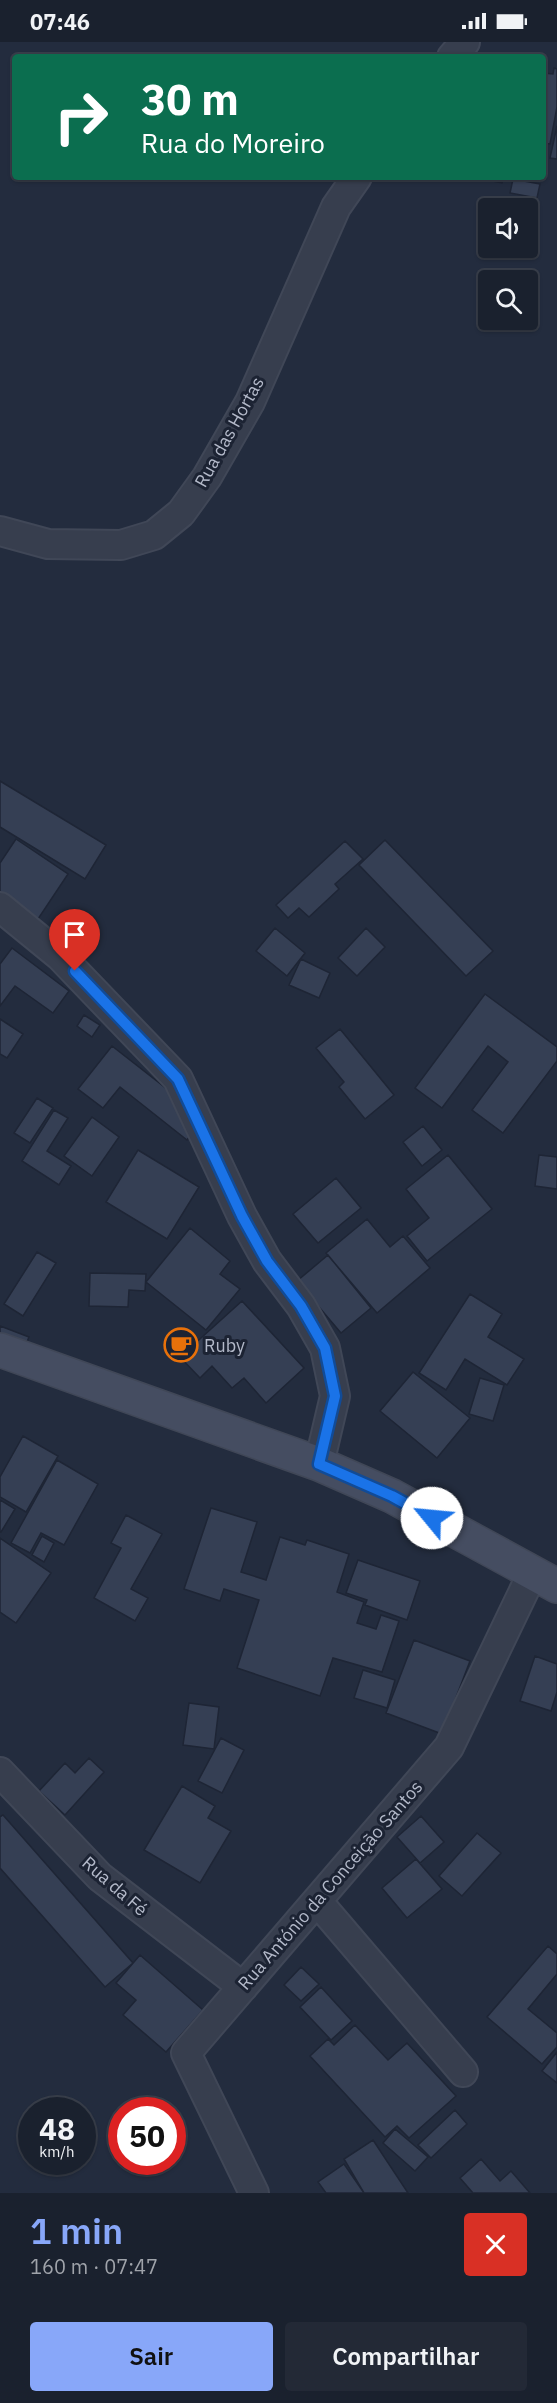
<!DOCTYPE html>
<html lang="pt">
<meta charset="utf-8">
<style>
body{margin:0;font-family:"IBM Plex Sans",sans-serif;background:#232936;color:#f1f3f6;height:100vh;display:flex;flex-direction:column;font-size:22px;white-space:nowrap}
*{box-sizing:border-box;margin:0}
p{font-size:20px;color:#9fa3aa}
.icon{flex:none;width:33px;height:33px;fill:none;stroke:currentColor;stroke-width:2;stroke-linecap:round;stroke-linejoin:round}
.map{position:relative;height:2151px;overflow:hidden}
.panel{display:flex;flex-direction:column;background:#1a212e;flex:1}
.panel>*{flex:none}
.guide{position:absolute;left:12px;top:12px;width:534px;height:126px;border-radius:6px;box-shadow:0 2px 4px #0004,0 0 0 2px #383e4a;background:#0b6e4f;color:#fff;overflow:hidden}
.fabs{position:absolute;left:478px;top:156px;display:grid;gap:12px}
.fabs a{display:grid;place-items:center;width:60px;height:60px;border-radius:6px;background:#1a212e;box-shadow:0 2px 4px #0004,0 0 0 2px #383e4a;font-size:30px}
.speed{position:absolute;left:18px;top:2055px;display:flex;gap:12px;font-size:30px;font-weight:700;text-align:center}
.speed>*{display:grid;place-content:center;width:78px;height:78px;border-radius:50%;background:#1a212e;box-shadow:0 2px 4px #0004,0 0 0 2px #383e4a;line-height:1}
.speed small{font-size:15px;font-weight:400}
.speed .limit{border:9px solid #d22;background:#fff;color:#111}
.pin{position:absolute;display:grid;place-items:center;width:51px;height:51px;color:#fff;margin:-62px -26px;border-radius:50% 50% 50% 0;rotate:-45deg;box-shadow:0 0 6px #0007}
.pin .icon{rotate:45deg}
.me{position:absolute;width:66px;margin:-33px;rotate:298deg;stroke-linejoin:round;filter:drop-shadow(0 0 4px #0008)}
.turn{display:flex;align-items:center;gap:21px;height:126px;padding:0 30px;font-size:27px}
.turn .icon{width:78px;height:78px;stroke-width:2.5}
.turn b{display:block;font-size:42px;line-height:51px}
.round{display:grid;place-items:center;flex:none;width:63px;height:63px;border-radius:6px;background:#232936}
.head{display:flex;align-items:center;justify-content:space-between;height:102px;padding:0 30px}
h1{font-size:36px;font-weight:600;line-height:45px;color:#88a7f9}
.action{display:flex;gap:12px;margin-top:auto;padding:12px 30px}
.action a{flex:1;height:69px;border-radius:6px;background:#88a7f9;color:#111;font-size:24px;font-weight:600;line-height:69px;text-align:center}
.action a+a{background:#232936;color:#f1f3f6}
.status{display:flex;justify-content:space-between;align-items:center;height:42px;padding:0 30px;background:#1a212e;direction:ltr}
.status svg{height:16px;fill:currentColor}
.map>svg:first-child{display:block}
</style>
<div class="status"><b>07:46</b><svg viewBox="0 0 49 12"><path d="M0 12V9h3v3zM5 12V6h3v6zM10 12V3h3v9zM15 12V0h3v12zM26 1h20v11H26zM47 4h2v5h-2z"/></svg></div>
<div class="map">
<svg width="557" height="2151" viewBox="0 0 557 2151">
<rect width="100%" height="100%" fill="#232c3e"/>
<!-- building -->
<path fill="#353f54" stroke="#1e2535" stroke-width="1.5" d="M554 26 557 27V65L550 102 543 101V31L553 32Z
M557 84V117L550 116Z
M473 135H504L502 141Z
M513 137 540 142 537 156 510 151Z
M0 739 106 803 85 837 0 785Z
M16 797 68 832 38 877 0 852V821Z
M385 798 493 909 466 934 359 823Z
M345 799 363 817 335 842 339 847 309 875 299 866 288 876 276 863Z
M275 886 305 911 287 934 256 909Z
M366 886 385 905 357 934 338 916Z
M12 906 69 949 53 971 15 944 0 964V922Z
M301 917 330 931 319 956 289 943Z
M485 952 557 1005V1019L503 1091 472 1068 508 1020 488 1004 442 1066 415 1046Z
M84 973 100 983 92 995 77 984Z
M0 977 23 992 7 1016 0 1012Z
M340 987 394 1053 365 1077 339 1045 344 1040 316 1006Z
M112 1004 204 1076 187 1098 120 1045 103 1066 78 1047Z
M37 1056 53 1066 30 1101 14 1091Z
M54 1068 68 1076 47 1109 71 1124 59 1143 22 1119Z
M92 1075 119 1095 92 1134 64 1114Z
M423 1084 442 1108 422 1124 403 1100Z
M138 1108 199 1145 167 1197 106 1160Z
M448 1113 492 1167 427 1219 407 1194 429 1176 406 1147Z
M539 1113 557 1115V1147L535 1144Z
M336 1136 361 1166 318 1201 293 1172Z
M367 1177 390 1205 403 1194 430 1226 377 1271 326 1211Z
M190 1186 230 1219 220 1232 240 1247 206 1288 146 1240Z
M37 1210 56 1221 23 1274 4 1262Z
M328 1213 371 1266 341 1291 297 1239Z
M90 1231 146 1232 145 1249 129 1248 128 1265 89 1264Z
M470 1252 502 1272 488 1295 524 1317 507 1343 465 1317 446 1348 419 1331Z
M242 1259 304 1326 266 1361 244 1336 232 1346 212 1324 200 1336 180 1315Z
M0 1284 29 1295 22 1312 0 1303Z
M413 1330 470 1376 437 1416 380 1369Z
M480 1336 504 1343 493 1379 469 1372Z
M23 1394 58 1414 26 1470 0 1455V1435Z
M57 1418 98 1442 64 1503 41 1491 30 1511 11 1501Z
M0 1458 15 1467 1 1490H0Z
M211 1466 257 1480 241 1530 266 1538 280 1495 305 1503 307 1498 349 1512 337 1550 364 1560 357 1581 376 1587 381 1573 399 1579 382 1630 333 1616 320 1654 237 1626 259 1558 224 1547 220 1559 184 1547Z
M126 1473 162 1492 131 1547 148 1556 135 1579 94 1556 121 1506 111 1501Z
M42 1494 54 1501 44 1520 32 1513Z
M0 1496 51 1531 16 1581 0 1570Z
M358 1518 420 1539 407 1578 365 1563 367 1558 346 1551Z
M414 1598 470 1619 442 1692 386 1671Z
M535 1614 557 1622V1650L551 1669 520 1659Z
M363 1628 395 1638 387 1666 354 1656Z
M189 1661 219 1665 214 1707 183 1703Z
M221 1696 244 1708 222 1751 198 1739Z
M89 1716 104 1730 65 1773 39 1749 65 1721 75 1731Z
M182 1744 215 1764 208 1776 231 1789 200 1841 144 1808Z
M3 1773 133 1921 105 1945 0 1826V1775Z
M421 1774 444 1800 420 1821 397 1795Z
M477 1791 501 1811 462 1854 439 1834Z
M416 1817 442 1847 407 1876 382 1846Z
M548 1904 557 1912V1932L528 1967 557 1991V2005L542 2022 487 1975Z
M140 1913 203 1968 166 2010 123 1973 136 1958 116 1941Z
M301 1925 319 1942 301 1959 284 1943Z
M321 1945 352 1979 331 1998 300 1965Z
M355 1983 388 2018 407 2001 456 2054 409 2096 397 2084 385 2095 310 2014 328 1997 334 2003Z
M557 2010V2041L542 2029Z
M455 2068 467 2082 431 2116 418 2103Z
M395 2087 428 2115 415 2129 383 2101Z
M373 2098 408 2151H364L344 2117Z
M481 2117 500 2139 511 2129 530 2151H473L460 2136Z
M344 2122 364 2151H326L318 2140Z"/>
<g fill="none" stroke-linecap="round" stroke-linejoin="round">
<!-- minor casing -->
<g stroke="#404757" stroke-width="32">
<path id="minor" d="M452 15 465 0
M0 489 48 502 121 503 154 493 181 471 207 435 250 360 336 165 357 135
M0 865 60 914 178 1037 242 1174 267 1219 301 1264 325 1306 335 1354 319 1422
M0 1730 100 1835 243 1945
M317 1859 463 2030
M254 2151 186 2011 449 1705 533 1530"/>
</g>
<!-- secondary casing -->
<g stroke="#404757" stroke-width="36">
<path id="secondary" d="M0 1308 319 1422 392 1454 557 1544"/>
</g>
<!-- minor -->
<use href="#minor" stroke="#373e4e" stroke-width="28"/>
<!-- secondary -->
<use href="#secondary" stroke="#454d61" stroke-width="33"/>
</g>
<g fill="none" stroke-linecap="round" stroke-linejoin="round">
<!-- route casing -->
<g stroke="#114b97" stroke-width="15">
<path id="route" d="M75 929 178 1037 242 1174 267 1219 301 1264 325 1306 335 1354 319 1422 392 1454 432 1476"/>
</g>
<!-- route -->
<use href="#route" stroke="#1a73e8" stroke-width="10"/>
</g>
<!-- icons -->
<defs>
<g id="cafe-ring" transform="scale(1.725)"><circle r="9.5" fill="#1c2333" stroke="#e8710a" stroke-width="1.5"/><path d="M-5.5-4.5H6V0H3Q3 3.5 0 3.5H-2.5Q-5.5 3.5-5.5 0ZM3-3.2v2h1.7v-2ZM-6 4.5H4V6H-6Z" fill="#e8710a"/></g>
</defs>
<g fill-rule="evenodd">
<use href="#cafe-ring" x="181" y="1303"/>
</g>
<g text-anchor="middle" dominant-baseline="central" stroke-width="6" stroke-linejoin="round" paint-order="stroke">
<!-- street labels -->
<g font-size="18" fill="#b3b9c9" stroke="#1c2333">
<text transform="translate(229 390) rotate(-61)">Rua das Hortas</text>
<text transform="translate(330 1843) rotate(-49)">Rua António da Conceição Santos</text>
<text transform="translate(115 1844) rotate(41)">Rua da Fé</text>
</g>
<!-- poi labels -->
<g font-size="18" fill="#b3b9c9" stroke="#1c2333" text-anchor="start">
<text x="204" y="1303">Ruby</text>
</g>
</g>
</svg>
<div class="fabs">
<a><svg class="icon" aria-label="sound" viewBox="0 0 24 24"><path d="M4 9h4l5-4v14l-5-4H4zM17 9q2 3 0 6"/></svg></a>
<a><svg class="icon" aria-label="search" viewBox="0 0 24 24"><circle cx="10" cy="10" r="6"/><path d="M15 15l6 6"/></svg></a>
</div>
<div class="speed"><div>48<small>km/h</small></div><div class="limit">50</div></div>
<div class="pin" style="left:75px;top:929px;background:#d93025"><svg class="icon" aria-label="arrive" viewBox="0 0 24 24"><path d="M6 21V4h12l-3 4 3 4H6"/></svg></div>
<svg class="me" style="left:432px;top:1476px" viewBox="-20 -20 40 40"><circle r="19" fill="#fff"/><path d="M0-13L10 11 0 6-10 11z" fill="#1a73e8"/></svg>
<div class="guide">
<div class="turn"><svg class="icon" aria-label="right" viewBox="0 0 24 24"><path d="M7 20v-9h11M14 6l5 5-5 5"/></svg><div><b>30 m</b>Rua do Moreiro</div></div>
</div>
</div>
<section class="panel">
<div class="head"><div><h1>1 min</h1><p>160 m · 07:47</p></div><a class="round" style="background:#d93025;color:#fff"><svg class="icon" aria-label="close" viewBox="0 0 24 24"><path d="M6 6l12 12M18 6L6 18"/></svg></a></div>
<div class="action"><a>Sair</a><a>Compartilhar</a></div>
</section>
